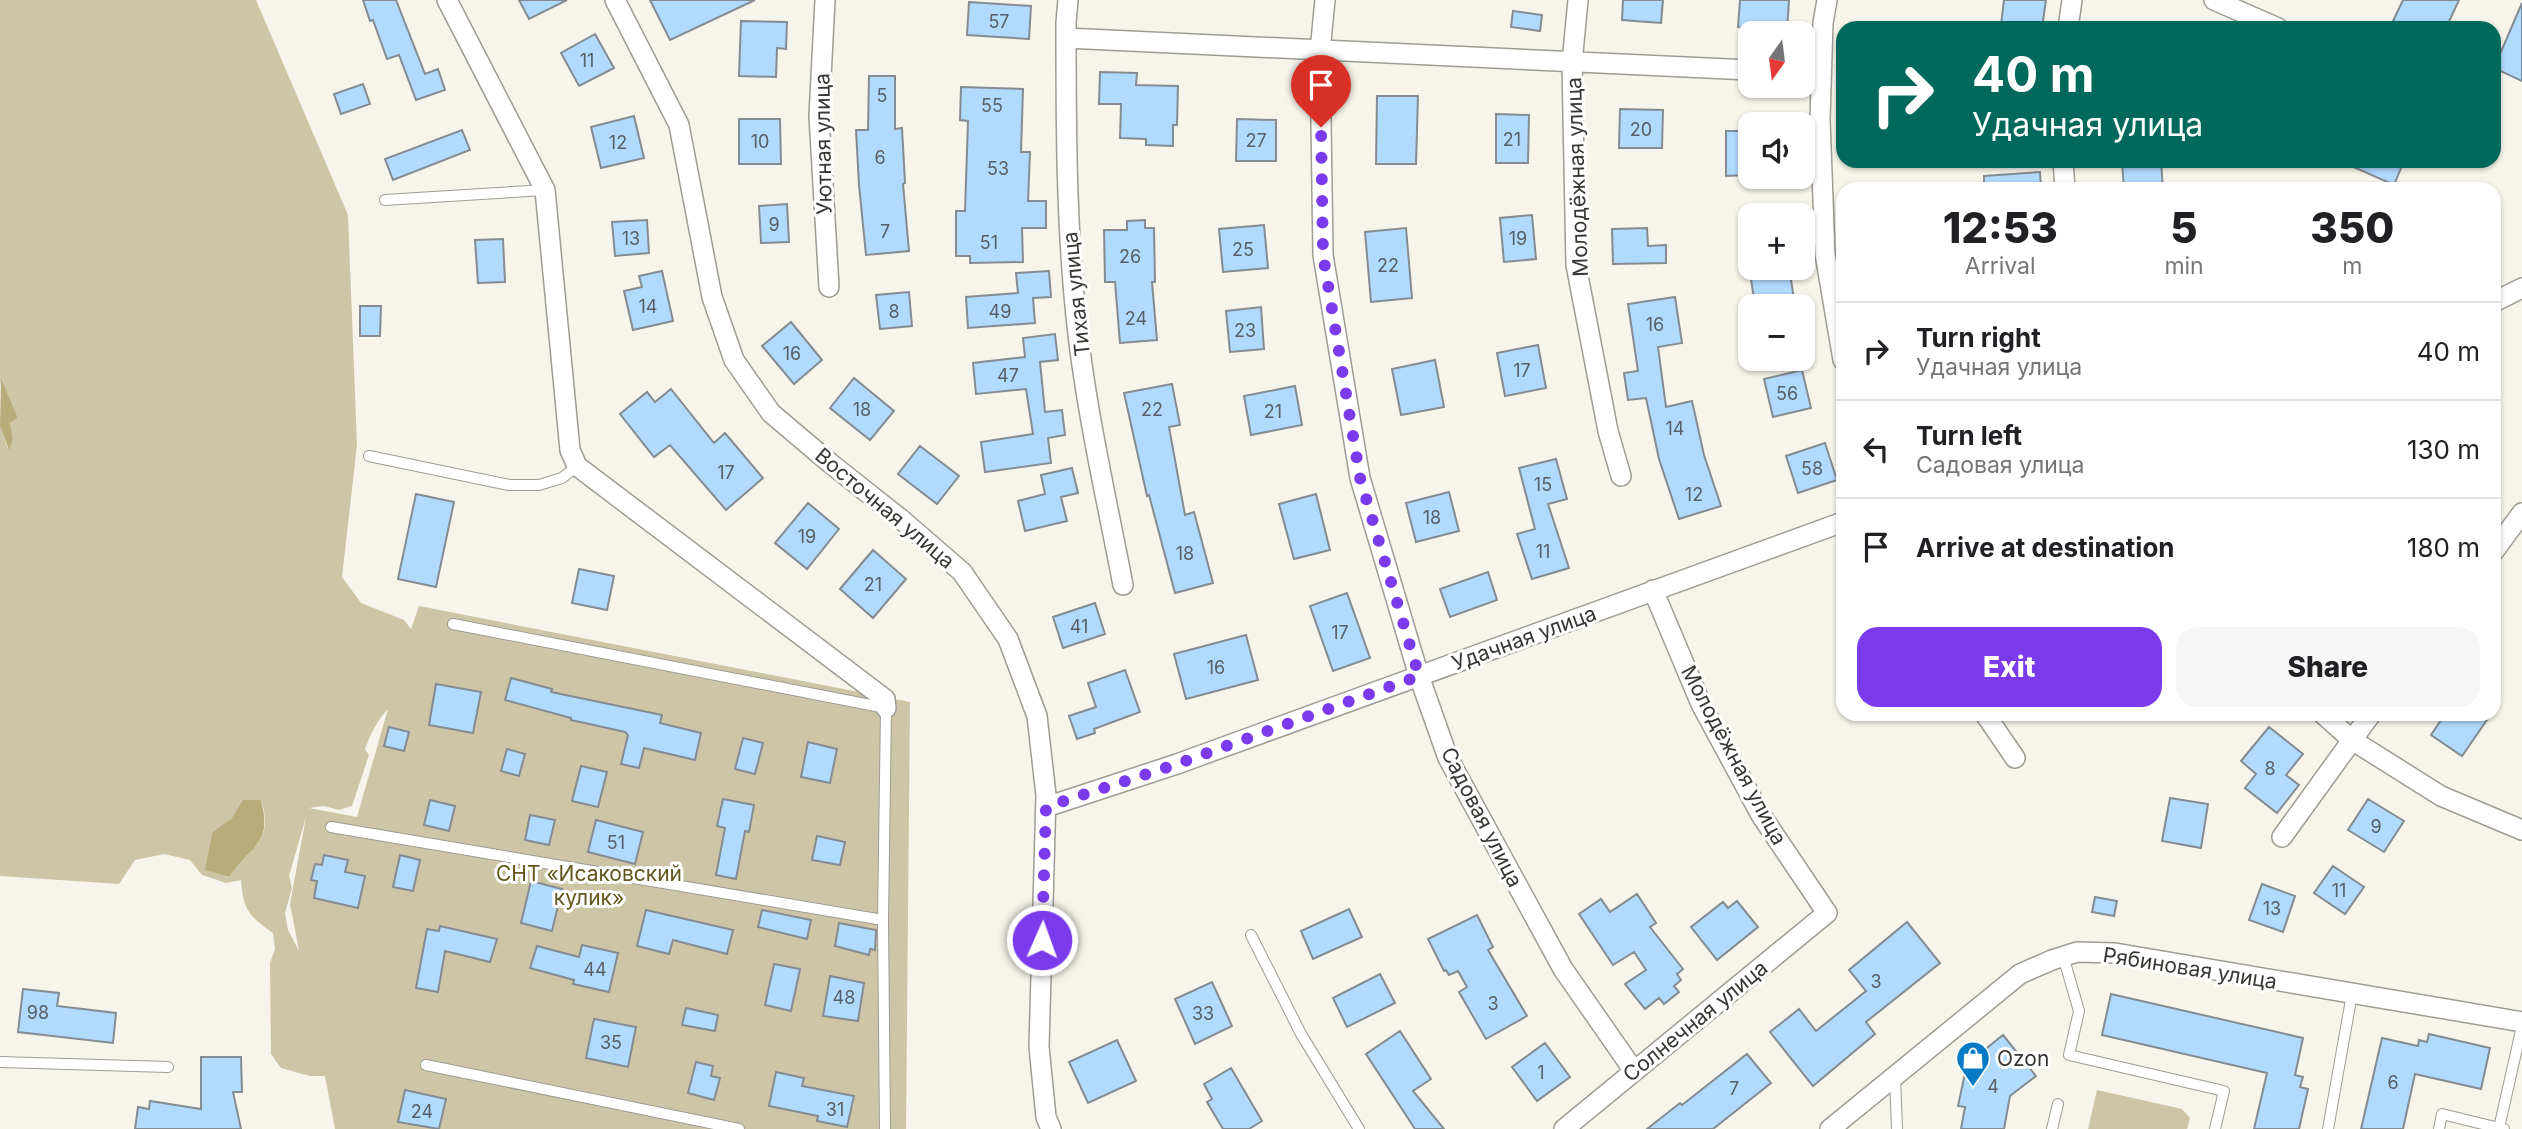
<!DOCTYPE html>
<meta charset="utf-8">
<style>
body{margin:0;font-family:Inter,sans-serif;background:#f6f6f6;color:#202124;height:100vh;display:flex;flex-direction:column;font-size:26px;white-space:nowrap}
*{box-sizing:border-box;margin:0}
p{font-size:23px;color:#757577}
.icon{flex:none;width:38px;height:38px;fill:none;stroke:currentColor;stroke-width:2;stroke-linecap:round;stroke-linejoin:round}
.map{position:relative;flex:1;overflow:hidden}
.panel{position:absolute;left:1836px;top:182px;width:665px;height:539px;display:flex;flex-direction:column;background:#fff;border-radius:21px;box-shadow:0 2px 5px #0004}
.panel>*{flex:none}
.banner{position:absolute;left:1836px;top:21px;width:665px;height:147px;border-radius:21px;box-shadow:0 2px 5px #0004;background:#00695c;color:#fff;overflow:hidden}
.needle{width:46px;rotate:194deg}
.tools{position:absolute;left:1738px;top:21px;display:grid;gap:14px}
.tools a{display:grid;place-items:center;width:77px;height:77px;border-radius:14px;background:#fff;box-shadow:0 2px 5px #0004;font-size:35px}
.pin{position:absolute;display:grid;place-items:center;width:60px;height:60px;color:#fff;margin:-72px -30px;border-radius:50% 50% 50% 0;rotate:-45deg;box-shadow:0 0 7px #0007}
.pin .icon{rotate:45deg}
.me{position:absolute;width:77px;margin:-38px;rotate:2deg;stroke-linejoin:round;filter:drop-shadow(0 0 5px #0008)}
.turn{display:flex;align-items:center;gap:24px;height:147px;padding:0 21px;font-size:32px}
.turn .icon{width:91px;height:91px;stroke-width:2.5}
.turn b{display:block;font-size:49px;line-height:60px}
.eta{display:flex;justify-content:space-evenly;align-items:center;height:119px;text-align:center}
.eta b{font-size:42px;font-weight:800;line-height:49px}
.action{display:flex;gap:14px;margin-top:auto;padding:14px 21px}
.action a{flex:1;height:80px;border-radius:21px;background:#7c3aed;color:#fff;font-size:28px;font-weight:800;line-height:80px;text-align:center}
.action a+a{background:#f6f6f6;color:#202124}
ul{padding:0;list-style:none}
li{display:flex;align-items:center;gap:21px;height:98px;padding:0 21px;border-top:2px solid #e0e0e0}
li div{flex:1}
li b{display:block;font-size:26px}
li em{font-style:normal}
.map>svg:first-child{display:block}
</style>
<div class="map">
<svg width="2522" height="1129" viewBox="0 0 2522 1129">
<rect width="100%" height="100%" fill="#f7f5eb"/>
<!-- green -->
<path fill="#cdc5a6" fill-rule="evenodd" d="M0 0H256L348 215 357 445 342 577 361 603 404 620 411 629 419 606 910 702 906 1129H335L325 1076H310L281 1068 271 1054 270 963 275 949 273 933C249 916 243 910 241 880L226 883 202 875 190 860 164 854 135 860 119 884 0 876V426L8 449 13 437 10 423 18 418 1 381 0 386ZM388 709 357 817 309 808 324 806 339 810 352 806 369 755 365 749C371 733 377 721 388 709ZM261 800C275 842 250 847 228 877L206 870 212 833ZM306 817 290 904 299 951 288 930 285 913 292 888 289 876Z
M2097 1090 2182 1109 2190 1118 2187 1129H2088Z"/>
<!-- water -->
<path fill="#b9ac7b" d="M1 379 18 418 10 423 13 438 9 450 0 426Z
M243 800H261C273 846 251 844 229 877L205 870 212 833 232 818Z"/>
<!-- building -->
<path fill="#b1daff" stroke="#848b91" stroke-width="2" d="M363 0H396L425 74 438 69 445 90 416 100 399 55 387 59 373 20 370 21Z
M519 0H567L529 19Z
M650 0H755L670 40Z
M1623 0H1663L1661 23 1622 20Z
M1740 0H1789L1787 30 1738 27Z
M2004 0H2046L2042 28 2001 25Z
M2403 0H2459L2446 28H2409L2393 21Z
M969 2 1031 6 1029 39 967 35Z
M2522 3V81L2494 68Z
M1513 11 1542 15 1540 31 1511 27Z
M741 21 787 22 786 49 777 48 776 77 739 76Z
M595 34 614 68 579 86 561 53Z
M1100 72 1137 73 1136 85 1178 86 1177 125H1173V146L1146 145V139L1120 138 1121 104H1099Z
M869 76H895V129L902 128 905 183 903 184 909 251 866 255 859 185 856 130H868Z
M363 84 370 104 341 114 334 94Z
M961 87 1023 89 1021 152H1030L1028 201H1046V228H1022L1023 262 970 263V256H956V211H965L968 121 960 120Z
M1377 96H1418L1416 164H1376Z
M1620 109 1663 110 1662 148H1619Z
M1496 114 1529 115 1528 163H1496Z
M634 116 644 158 601 168 591 127Z
M739 119H780L781 164H739Z
M1237 119 1276 120V161H1236Z
M462 130 470 150 393 180 385 159Z
M1726 131H1750V175L1726 176Z
M2161 161 2163 189H2124L2122 162Z
M2340 161H2404L2394 185Z
M2040 172 2041 189H1984V176Z
M787 204 789 242 761 243 759 206Z
M1532 215 1536 259 1504 262 1500 218Z
M647 220 649 253 615 256 612 222Z
M1145 220V228H1154L1155 282H1152L1157 340 1120 343 1115 282H1105L1104 230H1127V221Z
M1264 225 1268 268 1223 272 1219 229Z
M1406 228 1412 298 1371 302 1365 232Z
M1647 228 1648 246 1666 245V263L1613 264 1612 229Z
M503 239 505 282 478 283 475 240Z
M662 271 673 321 633 330 624 291 642 287 639 276Z
M1049 271 1051 297 1033 298 1035 323 968 328 966 297 1018 293 1016 273Z
M1790 273 1795 306H1755L1751 279Z
M909 292 912 326 880 329 876 295Z
M1675 297 1682 343 1658 347 1666 407 1692 401 1704 455 1721 506 1679 519 1659 459 1646 398 1628 400 1624 373 1638 371 1628 304Z
M360 306H381L380 336H360Z
M1261 307 1264 349 1230 352 1226 311Z
M791 322 822 360 794 384 762 346Z
M1055 334 1058 360 1040 362 1045 412 1062 410 1065 435 1048 438 1051 463 985 472 981 442 1033 434 1026 389 976 394 973 363 1025 357 1023 338Z
M1538 345 1546 388 1505 396 1497 353Z
M1435 360 1444 407 1401 415 1392 369Z
M1802 370 1811 408 1773 417 1764 379Z
M854 378 894 411 870 440 830 408Z
M1172 384 1180 425 1169 427 1185 515 1194 512 1213 583 1175 593 1149 495 1147 496 1124 393Z
M1295 386 1302 425 1251 435 1244 396Z
M671 389 714 443 725 433 763 478 726 510 670 445 654 457 620 414 647 392 655 402Z
M1825 443 1837 480 1798 493 1786 456Z
M920 446 959 476 937 504 898 474Z
M1556 459 1567 499 1548 504 1569 568 1532 579 1517 534 1535 529 1519 468Z
M1072 468 1078 493 1061 497 1067 521 1025 531 1018 501 1045 494 1041 475Z
M1449 492 1459 531 1416 542 1406 503Z
M416 494 454 502 436 587 398 579Z
M1316 494 1330 550 1294 559 1279 504Z
M808 503 839 529 807 569 775 543Z
M873 550 906 579 873 618 840 589Z
M579 569 614 576 607 610 572 603Z
M1488 572 1497 600 1450 617 1440 589Z
M1347 593 1370 658 1333 671 1310 606Z
M1095 603 1105 634 1063 648 1053 617Z
M1246 635 1258 680 1186 699 1174 654Z
M1125 670 1140 712 1094 729 1095 733 1077 739 1069 716 1096 707 1088 683Z
M511 678 552 689 551 692 662 715 660 723 701 733 695 760 644 748 639 768 621 764 628 735 625 732 571 720V718L505 700Z
M436 684 481 692 473 733 429 725Z
M2445 714H2491L2462 756 2431 735Z
M389 727 409 732 404 751 384 746Z
M2269 727 2303 754 2286 775 2299 785 2277 813 2245 788 2256 774 2241 761Z
M743 738 763 743 755 774 735 769Z
M808 742 837 749 830 783 801 777Z
M507 749 525 754 519 776 501 771Z
M581 766 607 772 598 807 572 801Z
M2170 798 2208 804 2201 848 2162 841Z
M723 799 754 805 749 832 745 831 736 879 716 875 725 828 717 826Z
M2368 799 2404 821 2384 852 2348 830Z
M430 800 455 806 449 831 424 825Z
M530 815 555 820 549 845 525 840Z
M596 820 643 832 635 864 588 852Z
M817 836 845 842 840 865 812 860Z
M324 855 348 860 345 872 365 876 358 908 314 898 317 881 311 880 315 864 322 865Z
M400 855 420 860 413 891 393 887Z
M2333 866 2364 887 2345 914 2314 893Z
M531 881 562 889 552 931 521 923Z
M2262 884 2295 896 2283 932 2249 920Z
M1637 894 1656 923 1650 927 1683 969 1677 974 1681 980 1674 986 1679 992 1664 1004 1659 998 1645 1009 1625 984 1646 970 1634 952 1613 965 1579 914 1601 899 1610 912Z
M2095 897 2117 901 2114 916 2092 912Z
M1737 901 1758 927 1717 960 1691 927 1723 902 1728 908Z
M1349 909 1362 937 1313 959 1301 931Z
M646 910 733 930 727 954 673 940 669 954 637 946Z
M762 910 811 920 807 939 758 927Z
M1477 915 1493 947 1488 950 1527 1016 1486 1039 1459 992 1467 987 1458 971 1449 975 1446 970 1444 971 1428 939Z
M1907 922 1940 963 1866 1022 1875 1034 1813 1086 1770 1032 1799 1009 1816 1031 1866 991 1849 970Z
M839 923 876 930 875 950 870 949 869 955 835 946Z
M440 926 497 939 490 962 445 951 438 992 416 988 427 929 439 931Z
M582 945 618 953 609 992 573 984 574 980 530 968 537 946 579 957Z
M774 964 800 969 791 1011 765 1005Z
M1380 974 1395 1003 1347 1027 1333 998Z
M830 976 864 983 858 1021 823 1016Z
M1212 982 1232 1026 1195 1044 1175 999Z
M23 989 59 993 57 1006 116 1013 113 1043 18 1032Z
M2111 994 2303 1038 2295 1075 2303 1077 2300 1087 2308 1089 2299 1129H2254L2267 1073 2102 1035Z
M686 1008 718 1015 715 1031 682 1025Z
M594 1019 636 1027 628 1067 586 1058Z
M1400 1031 1431 1079 1413 1091 1444 1129H1415L1366 1054Z
M2429 1034 2490 1048 2481 1089 2415 1074 2403 1129H2361L2382 1038 2418 1046 2419 1040 2427 1042Z
M2003 1035 2036 1076 2010 1096 2004 1129H1961L1965 1107 1958 1106 1967 1064Z
M1117 1040 1136 1081 1088 1103 1069 1062Z
M1545 1043 1570 1077 1537 1101 1512 1067Z
M1747 1054 1771 1083 1713 1129H1647L1680 1103 1682 1105Z
M201 1057H241L242 1092H233L241 1129H135L138 1107 149 1109 150 1101 201 1109Z
M696 1062 713 1066 711 1076 720 1078 714 1100 688 1093Z
M1231 1068 1262 1121 1249 1129H1223L1207 1102 1212 1099 1204 1084Z
M776 1072 804 1078 802 1086 854 1096 847 1127 817 1121 818 1116 769 1106Z
M405 1090 446 1099 439 1129 398 1122Z"/>
<g fill="none" stroke-linecap="round" stroke-linejoin="round">
<!-- lane casing -->
<g stroke="#9e9c93" stroke-width="12">
<path id="lane" d="M385 200 545 190
M369 456 509 485H539L562 478 577 466
M453 624 886 708 883 920 885 1129
M331 827 883 920
M1251 935 1301 1034 1359 1129
M2063 956 2079 1011 2069 1055 2224 1091 2215 1129
M0 1062 168 1067
M426 1065 739 1129
M1895 1077 1897 1129
M2052 1129 2058 1104
M2328 1129 2352 994
M2439 1129 2442 1114 2499 1128
M2504 1129 2499 1128 2522 1026"/>
</g>
<!-- street casing -->
<g stroke="#9e9c93" stroke-width="22">
<path id="street" d="M447 0 545 190 570 450 577 466 885 699 886 708
M615 0 679 125 712 297 734 360 771 413 830 463 902 520 962 572 1008 639 1037 716 1046 795 1039 1047 1046 1117 1051 1129
M825 0 819 116 829 287
M1068 0 1066 23C1066 121 1066 219 1076 316 1085 406 1106 496 1123 585
M1325 0 1320 51 1323 255 1360 478 1419 676 1448 758 1563 969 1634 1071
M1578 0 1572 63 1576 265 1608 431 1621 476
M1827 0 1823 23 1820 119 1825 254 1843 360
M2214 0 2278 28
M2068 28 2072 0
M1066 38 1750 70
M1802 73H1821
M2063 161 2065 189
M2494 302 2522 288
M2494 551 2522 513
M1985 714 2015 758
M2323 714 2352 740 2441 796 2522 830
M1046 807 1177 764 1843 522
M2282 837 2371 714
M1564 1129 1827 913 1761 815 1701 704 1653 590
M1830 1129 2020 974 2052 960 2077 952 2115 953 2522 1022"/>
</g>
<!-- lane -->
<use href="#lane" stroke="#fff" stroke-width="10"/>
<!-- street -->
<use href="#street" stroke="#fff" stroke-width="19"/>
</g>
<g fill="none" stroke-linecap="round" stroke-linejoin="round">
<!-- route -->
<path stroke="#7c3aed" stroke-width="12" stroke-dasharray="0 21.6" d="M1042 940 1046 807 1177 764 1419 676 1360 478 1323 255 1321 127"/>
</g>
<!-- icons -->
<defs>
<g id="shop-pin" transform="scale(1.75)"><path d="M0 17L-7.5 6A9.5 9.5 0 1 1 7.5 6Z" fill="#067ac4" stroke="#fff"/><path d="M-5-2.5h2.3a2.7 3.5 0 0 1 5.4 0H5L5.5 6h-11ZM-1.5-2.5h3a1.5 2.3 0 0 0-3 0Z" fill="#fff"/></g>
</defs>
<g fill-rule="evenodd">
<use href="#shop-pin" x="1973" y="1058"/>
</g>
<g text-anchor="middle" dominant-baseline="central" stroke-width="6" stroke-linejoin="round" paint-order="stroke">
<!-- number labels -->
<g font-size="18" fill="#566066">
<text x="999" y="21">57</text>
<text x="587" y="60">11</text>
<text x="882" y="95">5</text>
<text x="992" y="105">55</text>
<text x="1641" y="129">20</text>
<text x="1512" y="139">21</text>
<text x="1256" y="140">27</text>
<text x="760" y="141">10</text>
<text x="618" y="142">12</text>
<text x="880" y="157">6</text>
<text x="998" y="168">53</text>
<text x="774" y="224">9</text>
<text x="885" y="231">7</text>
<text x="631" y="238">13</text>
<text x="1518" y="238">19</text>
<text x="989" y="242">51</text>
<text x="1243" y="249">25</text>
<text x="1130" y="256">26</text>
<text x="1388" y="265">22</text>
<text x="648" y="306">14</text>
<text x="894" y="311">8</text>
<text x="1000" y="311">49</text>
<text x="1136" y="318">24</text>
<text x="1655" y="324">16</text>
<text x="1245" y="330">23</text>
<text x="792" y="353">16</text>
<text x="1522" y="370">17</text>
<text x="1008" y="375">47</text>
<text x="1787" y="393">56</text>
<text x="862" y="409">18</text>
<text x="1152" y="409">22</text>
<text x="1273" y="411">21</text>
<text x="1675" y="428">14</text>
<text x="1812" y="468">58</text>
<text x="726" y="472">17</text>
<text x="1543" y="484">15</text>
<text x="1694" y="494">12</text>
<text x="1432" y="517">18</text>
<text x="807" y="536">19</text>
<text x="1543" y="551">11</text>
<text x="1185" y="553">18</text>
<text x="873" y="584">21</text>
<text x="1079" y="626">41</text>
<text x="1340" y="632">17</text>
<text x="1216" y="667">16</text>
<text x="2270" y="768">8</text>
<text x="2376" y="826">9</text>
<text x="616" y="842">51</text>
<text x="2339" y="890">11</text>
<text x="2272" y="908">13</text>
<text x="595" y="969">44</text>
<text x="1876" y="981">3</text>
<text x="844" y="997">48</text>
<text x="1493" y="1003">3</text>
<text x="38" y="1012">98</text>
<text x="1203" y="1013">33</text>
<text x="611" y="1042">35</text>
<text x="1541" y="1072">1</text>
<text x="2393" y="1082">6</text>
<text x="1993" y="1086">4</text>
<text x="1734" y="1088">7</text>
<text x="835" y="1109">31</text>
<text x="422" y="1111">24</text>
</g>
<!-- street labels -->
<g font-size="21" fill="#383733" stroke="#fff">
<text transform="translate(823 144) rotate(-91)">Уютная улица</text>
<text transform="translate(1577 177) rotate(-92)">Молодёжная улица</text>
<text transform="translate(1076 294) rotate(-96)">Тихая улица</text>
<text transform="translate(885 508) rotate(40)">Восточная улица</text>
<text transform="translate(1524 638) rotate(-20)">Удачная улица</text>
<text transform="translate(1734 755) rotate(62)">Молодёжная улица</text>
<text transform="translate(1482 817) rotate(63)">Садовая улица</text>
<text transform="translate(2190 968) rotate(9)">Рябиновая улица</text>
<text transform="translate(1695 1021) rotate(-39)">Солнечная улица</text>
</g>
<!-- park labels -->
<g font-size="21" fill="#64551c" stroke="#fff">
<text x="589" y="873">СНТ «Исаковский<tspan x="589" dy="24">кулик»</tspan></text>
</g>
<!-- poi labels -->
<g font-size="21" fill="#383733" stroke="#fff" text-anchor="start">
<text x="1997" y="1058">Ozon</text>
</g>
</g>
</svg>
<div class="tools">
<a><svg class="needle" viewBox="-14 -14 28 28"><path d="M0-13l5 13h-10z" fill="#e53935"/><path d="M0 13l5-13h-10z" fill="#757577"/></svg></a>
<a><svg class="icon" aria-label="sound" viewBox="0 0 24 24"><path d="M4 9h4l5-4v14l-5-4H4zM17 9q2 3 0 6"/></svg></a>
<a>+</a>
<a>−</a>
</div>
<div class="pin" style="left:1321px;top:127px;background:#d93025"><svg class="icon" aria-label="arrive" viewBox="0 0 24 24"><path d="M6 21V4h12l-3 4 3 4H6"/></svg></div>
<svg class="me" style="left:1042px;top:940px" viewBox="-20 -20 40 40"><circle r="17" fill="#7c3aed" stroke="#fff" stroke-width="3"/><path d="M0-11L8 9 0 5-8 9z" fill="#fff"/></svg>
<div class="banner">
<div class="turn"><svg class="icon" aria-label="right" viewBox="0 0 24 24"><path d="M7 20v-9h11M14 6l5 5-5 5"/></svg><div><b>40 m</b>Удачная улица</div></div>
</div>
<section class="panel">
<div class="eta">
<div><b>12:53</b><p>Arrival</p></div>
<div><b>5</b><p>min</p></div>
<div><b>350</b><p>m</p></div>
</div>
<ul>
<li><svg class="icon" aria-label="right" viewBox="0 0 24 24"><path d="M7 20v-9h11M14 6l5 5-5 5"/></svg><div><b>Turn right</b><p>Удачная улица</p></div><em>40 m</em></li>
<li><svg class="icon" aria-label="left" viewBox="0 0 24 24"><path d="M17 20v-9H6M10 6l-5 5 5 5"/></svg><div><b>Turn left</b><p>Садовая улица</p></div><em>130 m</em></li>
<li><svg class="icon" aria-label="arrive" viewBox="0 0 24 24"><path d="M6 21V4h12l-3 4 3 4H6"/></svg><div><b>Arrive at destination</b></div><em>180 m</em></li>
</ul>
<div class="action"><a>Exit</a><a>Share</a></div>
</section>
</div>
